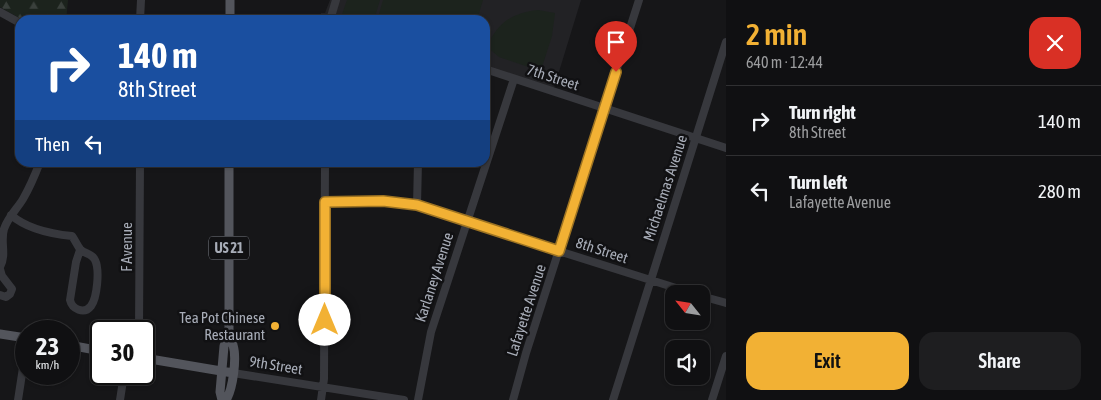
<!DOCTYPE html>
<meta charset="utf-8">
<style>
body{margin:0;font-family:"Asap Condensed",sans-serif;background:#1e1e20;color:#f1f3f6;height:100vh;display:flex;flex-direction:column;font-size:19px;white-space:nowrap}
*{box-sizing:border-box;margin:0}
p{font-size:16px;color:#9c9d9f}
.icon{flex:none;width:28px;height:28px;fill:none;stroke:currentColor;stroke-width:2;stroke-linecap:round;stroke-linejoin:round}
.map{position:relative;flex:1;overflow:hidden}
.details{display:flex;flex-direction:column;background:#101012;width:375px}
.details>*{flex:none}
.guide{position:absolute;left:15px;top:15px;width:475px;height:152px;border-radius:15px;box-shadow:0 1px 4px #0004,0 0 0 1px #303032;background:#1a4fa0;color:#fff;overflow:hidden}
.needle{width:32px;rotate:300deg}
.fabs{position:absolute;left:665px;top:285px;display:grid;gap:10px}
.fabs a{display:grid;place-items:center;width:45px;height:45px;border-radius:10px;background:#101012;box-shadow:0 1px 4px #0004,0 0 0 1px #303032;font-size:25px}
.speed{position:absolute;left:15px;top:320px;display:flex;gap:10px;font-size:25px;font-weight:700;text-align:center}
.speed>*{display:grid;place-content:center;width:65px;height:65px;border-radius:50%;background:#101012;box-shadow:0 1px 4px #0004,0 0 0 1px #303032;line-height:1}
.speed small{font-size:12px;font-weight:400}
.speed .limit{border:2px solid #111;border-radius:8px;background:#fff;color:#111}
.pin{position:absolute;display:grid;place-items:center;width:42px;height:42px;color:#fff;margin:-51px -21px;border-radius:50% 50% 50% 0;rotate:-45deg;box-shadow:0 0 5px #0007}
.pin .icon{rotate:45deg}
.me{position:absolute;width:55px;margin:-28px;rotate:0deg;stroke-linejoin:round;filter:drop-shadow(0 0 4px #0008)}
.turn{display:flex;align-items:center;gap:18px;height:105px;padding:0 20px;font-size:22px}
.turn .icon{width:65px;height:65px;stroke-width:2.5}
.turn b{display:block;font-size:35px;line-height:42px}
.then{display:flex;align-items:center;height:48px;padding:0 20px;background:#0003;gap:10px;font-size:19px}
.round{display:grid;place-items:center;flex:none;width:52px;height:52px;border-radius:15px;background:#1e1e20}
.overview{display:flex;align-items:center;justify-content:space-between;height:85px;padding:0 20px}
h1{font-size:30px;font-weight:600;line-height:38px;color:#f2b134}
.button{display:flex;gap:10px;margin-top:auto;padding:10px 20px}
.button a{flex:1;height:58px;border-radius:15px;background:#f2b134;color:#111;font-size:20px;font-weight:600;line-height:58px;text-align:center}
.button a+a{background:#1e1e20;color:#f1f3f6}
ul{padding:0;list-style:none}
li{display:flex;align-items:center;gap:15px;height:70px;padding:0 20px;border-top:1px solid #303032}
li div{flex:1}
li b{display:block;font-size:19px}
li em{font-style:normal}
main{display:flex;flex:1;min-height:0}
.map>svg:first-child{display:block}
</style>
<main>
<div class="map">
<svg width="726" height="400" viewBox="0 0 726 400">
<defs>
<pattern id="forest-firs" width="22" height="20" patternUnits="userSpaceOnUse" patternTransform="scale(1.25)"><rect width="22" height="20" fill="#1c231d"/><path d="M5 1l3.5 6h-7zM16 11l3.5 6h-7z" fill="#3a403c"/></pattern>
</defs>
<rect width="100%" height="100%" fill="#161618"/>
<!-- built -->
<path fill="#222225" d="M330 0H581L554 88 485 66V20H320L321 13H325Z"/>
<!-- forest -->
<path fill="url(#forest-firs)" d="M0 0H68L66 20H23L0 7Z"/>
<!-- pitch -->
<path fill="#1c231d" d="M347 0H380L374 20H340Z
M383 0H483L477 20H388L381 17 379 14Z
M538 10 555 13 552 36 542 67 537 70 499 57 487 47C497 23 512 13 538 10Z"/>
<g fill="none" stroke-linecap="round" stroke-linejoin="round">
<!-- minor -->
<path stroke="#37383d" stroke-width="8" d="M0 12 20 23
M140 20 141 0
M330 20 336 0
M485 69 726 148
M325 202 383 201 428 208 473 224 695 294
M417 205 418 162
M11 215C27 229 51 234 72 236 75 240 77 245 80 249 84 254 92 253 95 260 100 270 97 298 91 306 84 315 72 309 70 300L76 262 80 250
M0 267C7 254 0 242 4 229 8 217 17 209 23 199 30 187 35 175 40 162
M0 269 2 276 12 289 10 294 6 297 0 295
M701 296 726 303
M139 331 140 162
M233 373 404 400
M18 400 26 348
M120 400 124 374
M321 400 324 379 325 162
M418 400 431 332 514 79
M513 400 526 353 639 0
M613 400 726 42
M712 400 726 356"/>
<!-- major -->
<path stroke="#53555c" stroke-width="9" d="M230 20V0
M0 334 26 338
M69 345 101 351
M144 358 233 373
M222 400 220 392 224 346 229 334V162
M226 400C233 389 237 358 233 345 232 341 230 338 229 334"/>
</g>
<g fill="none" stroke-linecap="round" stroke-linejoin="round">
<!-- route casing -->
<g stroke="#9d7322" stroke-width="12">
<path id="route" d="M325 320V202L383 201 417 205 559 251 616 72"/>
</g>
<!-- route -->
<use href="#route" stroke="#f2b134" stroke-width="9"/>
</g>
<!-- markers -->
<circle fill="#f2b134" stroke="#111113" stroke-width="2" cx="275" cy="326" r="5"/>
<g text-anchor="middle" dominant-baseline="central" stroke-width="5" stroke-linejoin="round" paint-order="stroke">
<!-- shield labels -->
<rect fill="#111113" stroke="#7b7e86" stroke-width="1" x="209" y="236.5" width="40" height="23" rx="4"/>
<g font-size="14" font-weight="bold" fill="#a8adb8">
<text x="229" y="248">US 21</text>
</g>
<!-- street labels -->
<g font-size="15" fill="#a8adb8" stroke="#111113">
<text transform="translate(553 77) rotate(18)">7th Street</text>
<text transform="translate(665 188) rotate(-72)">Michaelmas Avenue</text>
<text transform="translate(126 247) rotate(-90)">F Avenue</text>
<text transform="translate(602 250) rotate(18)">8th Street</text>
<text transform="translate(434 277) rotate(-72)">Karlaney Avenue</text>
<text transform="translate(526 310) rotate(-72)">Lafayette Avenue</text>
<text transform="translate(276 365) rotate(9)">9th Street</text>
</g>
<!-- poi labels -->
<g font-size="15" fill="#a8adb8" stroke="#111113" text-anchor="end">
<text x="265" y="317">Tea Pot Chinese<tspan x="265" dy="17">Restaurant</tspan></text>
</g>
</g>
</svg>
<div class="fabs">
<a><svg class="needle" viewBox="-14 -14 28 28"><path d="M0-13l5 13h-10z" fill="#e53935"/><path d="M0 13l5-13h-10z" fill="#9c9d9f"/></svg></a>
<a><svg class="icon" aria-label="sound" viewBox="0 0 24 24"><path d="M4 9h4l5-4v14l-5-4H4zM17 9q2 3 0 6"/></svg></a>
</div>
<div class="speed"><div>23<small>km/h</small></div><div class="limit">30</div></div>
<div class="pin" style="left:616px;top:72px;background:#d93025"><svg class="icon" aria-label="arrive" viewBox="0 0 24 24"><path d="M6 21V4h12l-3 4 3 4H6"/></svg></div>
<svg class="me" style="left:325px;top:320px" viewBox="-20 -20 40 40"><circle r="19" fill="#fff"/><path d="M0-13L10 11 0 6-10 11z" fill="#f2b134"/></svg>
<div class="guide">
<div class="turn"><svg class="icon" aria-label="right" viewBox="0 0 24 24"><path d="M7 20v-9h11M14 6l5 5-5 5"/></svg><div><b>140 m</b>8th Street</div></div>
<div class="then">Then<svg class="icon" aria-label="left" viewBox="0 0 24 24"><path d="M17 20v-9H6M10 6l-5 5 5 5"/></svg></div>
</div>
</div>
<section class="details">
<div class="overview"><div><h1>2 min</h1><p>640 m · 12:44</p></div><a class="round" style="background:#d93025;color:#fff"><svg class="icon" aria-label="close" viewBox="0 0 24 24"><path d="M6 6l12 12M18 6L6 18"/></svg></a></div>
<ul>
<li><svg class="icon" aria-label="right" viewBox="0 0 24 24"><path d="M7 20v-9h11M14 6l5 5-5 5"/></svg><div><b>Turn right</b><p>8th Street</p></div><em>140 m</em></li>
<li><svg class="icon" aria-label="left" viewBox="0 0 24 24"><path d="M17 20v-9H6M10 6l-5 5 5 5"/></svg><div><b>Turn left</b><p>Lafayette Avenue</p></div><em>280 m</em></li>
</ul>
<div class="button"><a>Exit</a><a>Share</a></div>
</section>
</main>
